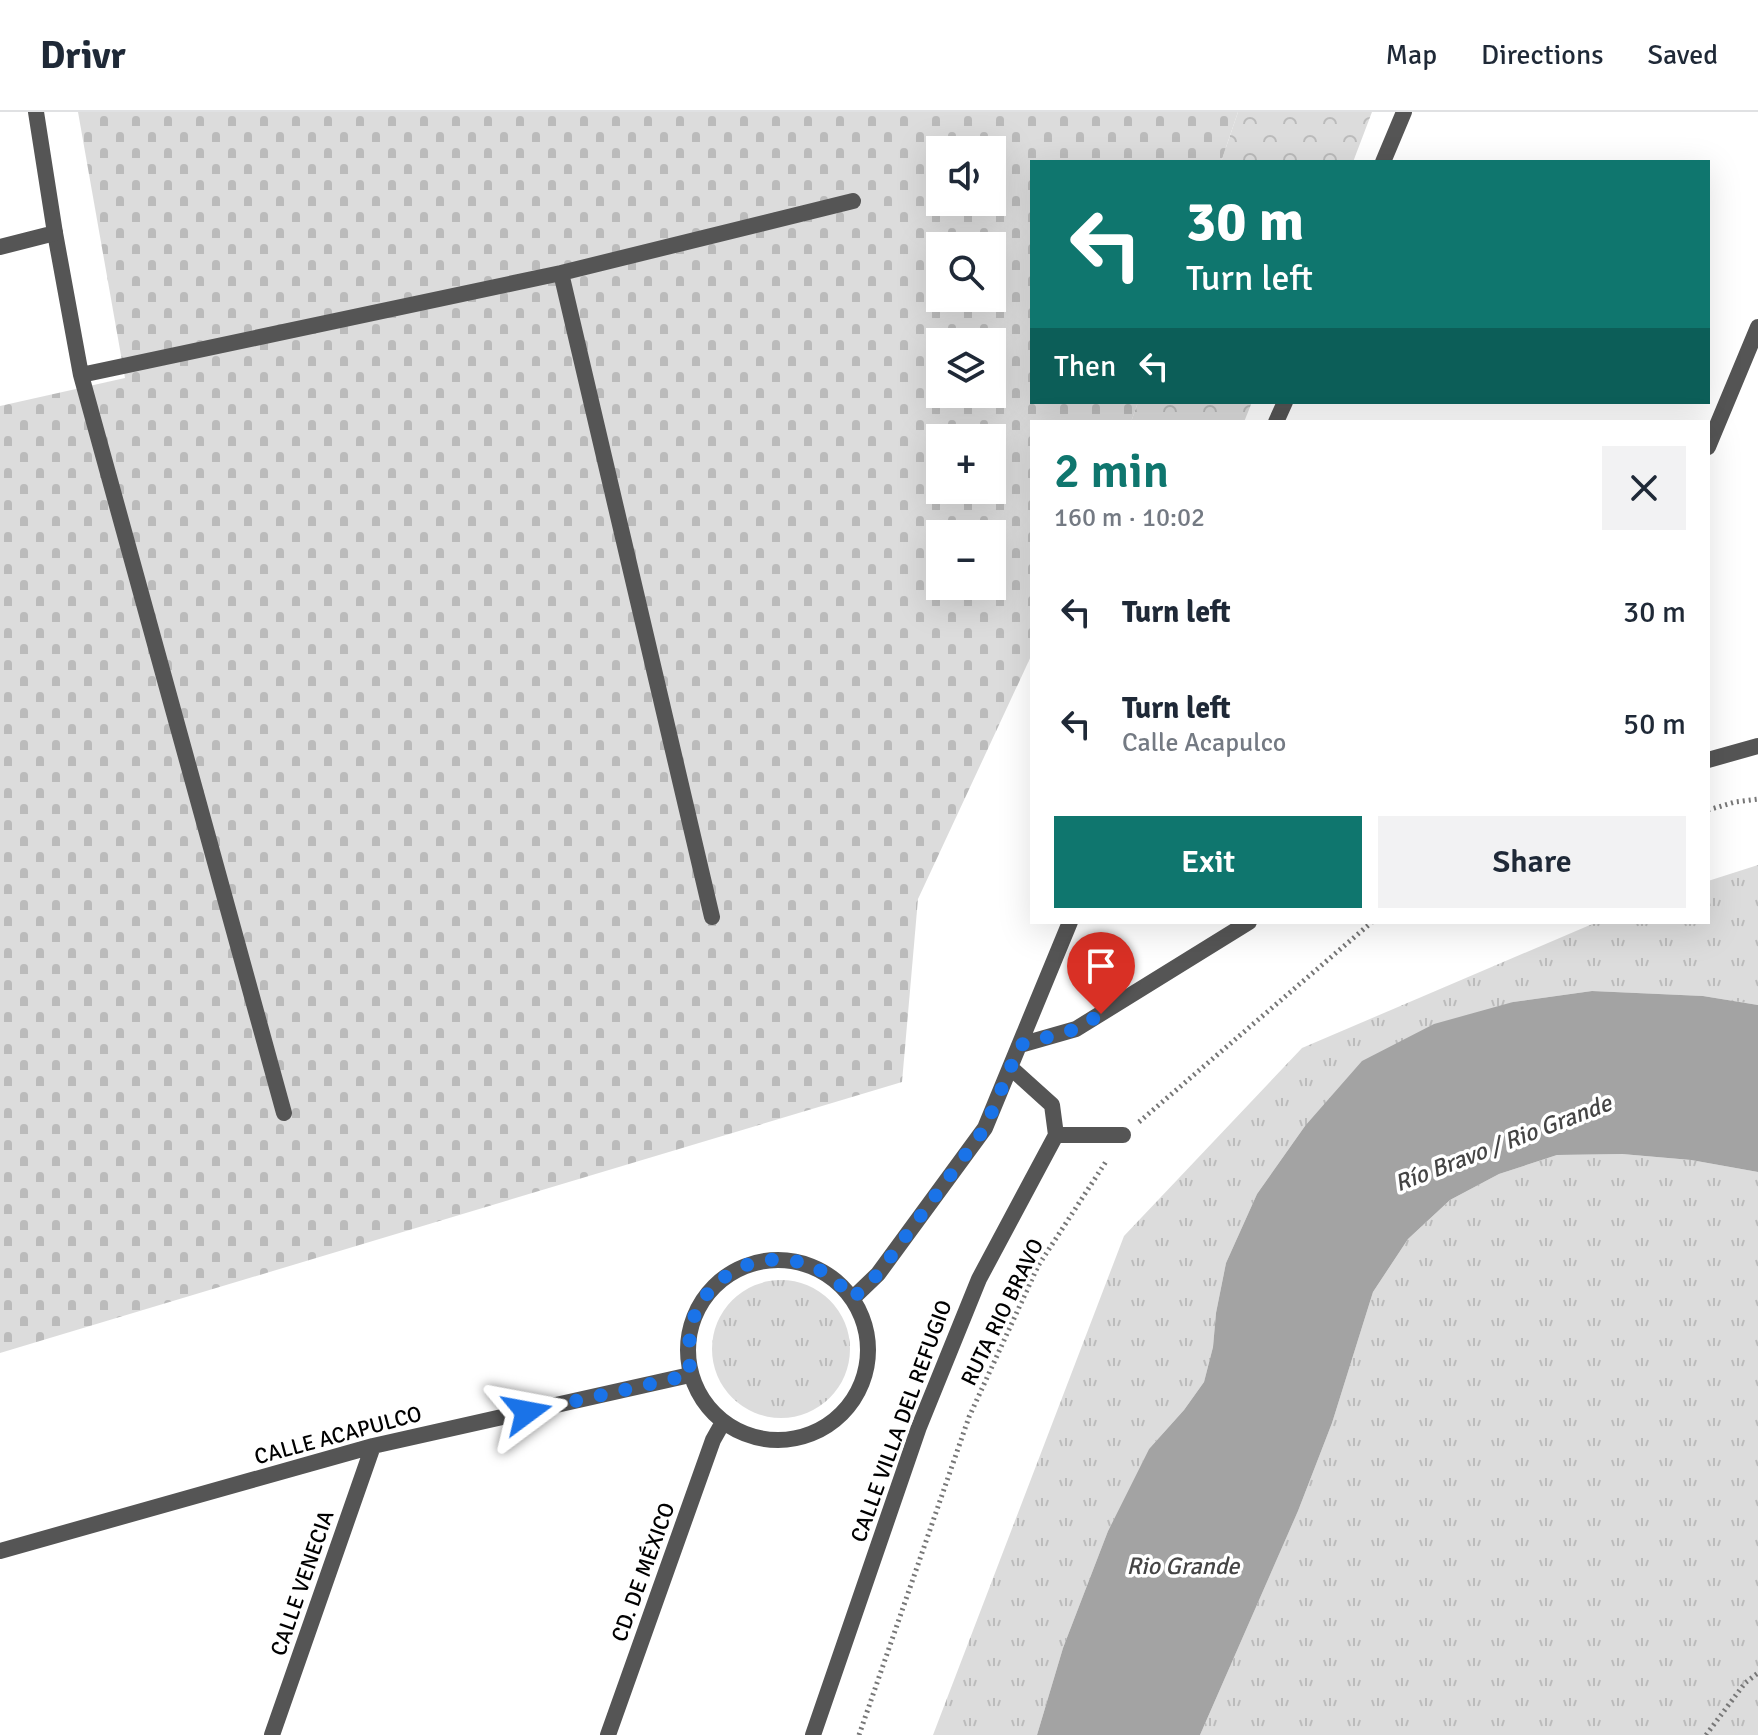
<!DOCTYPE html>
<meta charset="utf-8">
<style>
body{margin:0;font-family:Signika,sans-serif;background:#f2f2f3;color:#1f2937;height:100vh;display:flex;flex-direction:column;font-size:30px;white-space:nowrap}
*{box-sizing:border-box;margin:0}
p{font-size:26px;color:#747a83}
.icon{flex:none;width:44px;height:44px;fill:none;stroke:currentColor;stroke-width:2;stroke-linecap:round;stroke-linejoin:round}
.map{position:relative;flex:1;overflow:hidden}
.details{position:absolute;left:1030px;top:308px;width:680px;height:504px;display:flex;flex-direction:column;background:#fff;border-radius:0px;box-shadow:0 8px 32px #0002}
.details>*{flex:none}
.banner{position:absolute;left:1030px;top:48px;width:680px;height:244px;border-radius:0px;box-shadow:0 8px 32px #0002;background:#0f766e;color:#fff;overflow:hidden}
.buttons{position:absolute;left:926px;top:24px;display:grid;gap:16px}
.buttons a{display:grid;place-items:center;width:80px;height:80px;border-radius:0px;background:#fff;box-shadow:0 8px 32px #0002;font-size:40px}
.pin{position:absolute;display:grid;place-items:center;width:68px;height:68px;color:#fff;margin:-82px -34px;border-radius:50% 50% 50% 0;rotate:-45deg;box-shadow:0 0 8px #0007}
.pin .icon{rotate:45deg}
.me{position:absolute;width:88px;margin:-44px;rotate:77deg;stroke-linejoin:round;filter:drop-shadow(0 0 6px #0008)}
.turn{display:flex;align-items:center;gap:28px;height:168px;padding:0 24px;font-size:36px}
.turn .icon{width:104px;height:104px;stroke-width:2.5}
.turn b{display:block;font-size:56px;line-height:68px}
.then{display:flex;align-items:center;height:76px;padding:0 24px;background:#0003;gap:16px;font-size:30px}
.round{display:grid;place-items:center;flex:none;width:84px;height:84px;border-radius:0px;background:#f2f2f3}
.head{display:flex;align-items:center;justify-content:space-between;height:136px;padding:0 24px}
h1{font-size:48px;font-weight:600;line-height:60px;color:#0f766e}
.primary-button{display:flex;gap:16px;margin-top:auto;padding:16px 24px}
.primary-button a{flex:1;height:92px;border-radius:0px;background:#0f766e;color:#fff;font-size:32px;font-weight:600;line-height:92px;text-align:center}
.primary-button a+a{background:#f2f2f3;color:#1f2937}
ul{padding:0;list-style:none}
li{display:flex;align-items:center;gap:24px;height:112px;padding:0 24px}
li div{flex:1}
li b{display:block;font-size:30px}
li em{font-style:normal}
header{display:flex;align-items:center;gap:48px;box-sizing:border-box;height:112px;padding:0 40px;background:#fff;border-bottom:2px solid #e0e1e3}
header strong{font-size:38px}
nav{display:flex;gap:44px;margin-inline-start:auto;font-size:28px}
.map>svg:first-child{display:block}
</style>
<header>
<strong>Drivr</strong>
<nav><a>Map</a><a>Directions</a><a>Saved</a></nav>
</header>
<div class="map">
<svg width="1758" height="1623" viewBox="0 0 1758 1623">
<defs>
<pattern id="grass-tufts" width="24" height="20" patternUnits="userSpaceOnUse" patternTransform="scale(2)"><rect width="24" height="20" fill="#dcdcdc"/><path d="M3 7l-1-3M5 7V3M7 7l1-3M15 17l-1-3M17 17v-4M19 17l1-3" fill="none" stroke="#bbb"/></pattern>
<pattern id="forest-crowns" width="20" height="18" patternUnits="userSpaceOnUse" patternTransform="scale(2)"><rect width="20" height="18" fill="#dcdcdc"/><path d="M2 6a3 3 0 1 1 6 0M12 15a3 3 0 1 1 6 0" fill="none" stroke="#bbb"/></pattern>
<pattern id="cemetery-stones" width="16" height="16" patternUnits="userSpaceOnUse" patternTransform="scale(2)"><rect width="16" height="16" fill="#dcdcdc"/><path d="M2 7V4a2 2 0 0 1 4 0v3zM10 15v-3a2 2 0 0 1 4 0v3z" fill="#bbb"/></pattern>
</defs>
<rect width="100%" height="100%" fill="#fff"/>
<!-- grass -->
<path fill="url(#grass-tufts)" d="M1758 753V893L1703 884 1592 879 1513 890 1305 1014 1257 1082 1226 1151 1216 1201 1213 1235 1204 1270 1184 1298 1149 1337 1108 1419 1063 1536 1037 1623H933L1124 1124 1302 936 1597 810H1708V769Z
M1622 1042 1691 1048 1758 1060V1623H1200L1298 1399 1332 1311 1373 1180 1408 1127 1450 1088 1499 1062 1557 1043Z
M712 1237a69 69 0 1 1 138 0a69 69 0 1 1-138 0Z"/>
<!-- forest -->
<path fill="url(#forest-crowns)" d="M1238 0H1372L1353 50H1221Z
M1138 290H1252L1244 310H1131Z"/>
<!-- cemetery -->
<path fill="url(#cemetery-stones)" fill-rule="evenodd" d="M78 0H1238L1221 50H1032V290H1138L1131 310H1032V542L918 787 902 970 0 1241V294L125 266ZM940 38H992V90H940ZM940 134H992V186H940ZM940 230H992V282H940ZM940 326H992V378H940ZM940 422H992V474H940Z"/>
<!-- water -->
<path fill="#a3a3a3" d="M1592 879 1703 884 1758 893V1060L1691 1048 1622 1042 1557 1043 1499 1062 1450 1088 1408 1127 1373 1180 1332 1311 1298 1399 1200 1623H1037L1063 1536 1108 1419 1149 1337 1184 1298 1204 1270 1213 1235 1216 1201 1226 1151 1257 1082 1305 1014 1362 949 1434 912 1513 890Z"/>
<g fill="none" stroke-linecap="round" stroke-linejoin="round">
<!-- path -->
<path stroke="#777" stroke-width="5" stroke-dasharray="2 4" stroke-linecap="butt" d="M1708 698 1735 690 1758 687
M1139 1010 1372 810
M859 1623 969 1305 1038 1154 1107 1048
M1706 1623 1745 1571 1758 1561"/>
<!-- service -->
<path stroke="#555" stroke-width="16" d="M55 121 81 263 284 1001
M561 161 712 805
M81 263 561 161 853 89"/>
<!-- minor -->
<path stroke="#555" stroke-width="16" d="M1383 50 1404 0
M0 135 55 121 36 0
M1276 310 1285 290
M1708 335 1758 215
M1708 648 1758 634
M1020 933 1076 917 1249 810
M1010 955 1052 993 1056 1023H1123
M688 1238a90 90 0 1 1 180 0a90 90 0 1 1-180 0Z
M852 1187 878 1162 985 1016 1070 810
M0 1439 373 1334 690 1263
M272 1623 373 1334
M608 1623 713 1328 722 1312
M813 1623 919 1315 979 1167 1056 1023"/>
</g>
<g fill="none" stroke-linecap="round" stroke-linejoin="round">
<!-- route -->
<path stroke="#1a73e8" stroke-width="14" stroke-dasharray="0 25.2" d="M527 1300 690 1263C689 1240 687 1217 698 1196 731 1135 813 1131 852 1187L878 1162 985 1016 1020 933 1076 917 1101 902"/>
</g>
<g text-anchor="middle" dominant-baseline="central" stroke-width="7" stroke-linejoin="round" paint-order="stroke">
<!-- street labels -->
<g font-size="22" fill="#000" stroke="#fff">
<text transform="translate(1002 1200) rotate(-64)">RUTA RIO BRAVO</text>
<text transform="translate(901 1309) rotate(-70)">CALLE VILLA DEL REFUGIO</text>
<text transform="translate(338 1323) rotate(-15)">CALLE ACAPULCO</text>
<text transform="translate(643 1460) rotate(-70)">CD. DE MÉXICO</text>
<text transform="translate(302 1471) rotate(-71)">CALLE VENECIA</text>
</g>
<!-- water labels -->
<g font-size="24" font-style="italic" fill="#444" stroke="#fff">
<text transform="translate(1503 1031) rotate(-21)">Río Bravo / Rio Grande</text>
<text x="1183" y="1454">Rio Grande</text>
</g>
</g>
</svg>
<div class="buttons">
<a><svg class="icon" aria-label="sound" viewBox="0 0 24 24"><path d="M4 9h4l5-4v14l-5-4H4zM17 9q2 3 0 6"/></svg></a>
<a><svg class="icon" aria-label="search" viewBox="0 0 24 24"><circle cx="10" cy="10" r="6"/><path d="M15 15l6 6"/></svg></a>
<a><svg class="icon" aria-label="layers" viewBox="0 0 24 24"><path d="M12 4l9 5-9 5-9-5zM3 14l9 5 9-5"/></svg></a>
<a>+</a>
<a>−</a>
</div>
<div class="pin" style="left:1101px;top:902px;background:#d93025"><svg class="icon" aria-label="arrive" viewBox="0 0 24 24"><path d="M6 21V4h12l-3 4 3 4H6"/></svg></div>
<svg class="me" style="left:527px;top:1300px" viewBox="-20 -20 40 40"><path d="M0-17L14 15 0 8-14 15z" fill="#1a73e8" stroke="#fff" stroke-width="4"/></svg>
<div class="banner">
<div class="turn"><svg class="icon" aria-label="left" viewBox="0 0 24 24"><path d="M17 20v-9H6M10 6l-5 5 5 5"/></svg><div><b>30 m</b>Turn left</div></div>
<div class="then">Then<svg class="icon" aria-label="left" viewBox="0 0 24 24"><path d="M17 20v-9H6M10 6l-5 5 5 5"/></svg></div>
</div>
<section class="details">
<div class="head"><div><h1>2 min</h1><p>160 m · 10:02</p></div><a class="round"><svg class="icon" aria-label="close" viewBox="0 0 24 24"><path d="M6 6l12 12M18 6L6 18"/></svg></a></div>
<ul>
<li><svg class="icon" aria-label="left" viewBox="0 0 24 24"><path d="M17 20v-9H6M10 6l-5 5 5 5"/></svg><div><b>Turn left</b></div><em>30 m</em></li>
<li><svg class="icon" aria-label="left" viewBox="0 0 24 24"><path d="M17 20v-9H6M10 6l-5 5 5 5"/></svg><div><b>Turn left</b><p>Calle Acapulco</p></div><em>50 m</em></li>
</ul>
<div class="primary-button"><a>Exit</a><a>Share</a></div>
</section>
</div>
